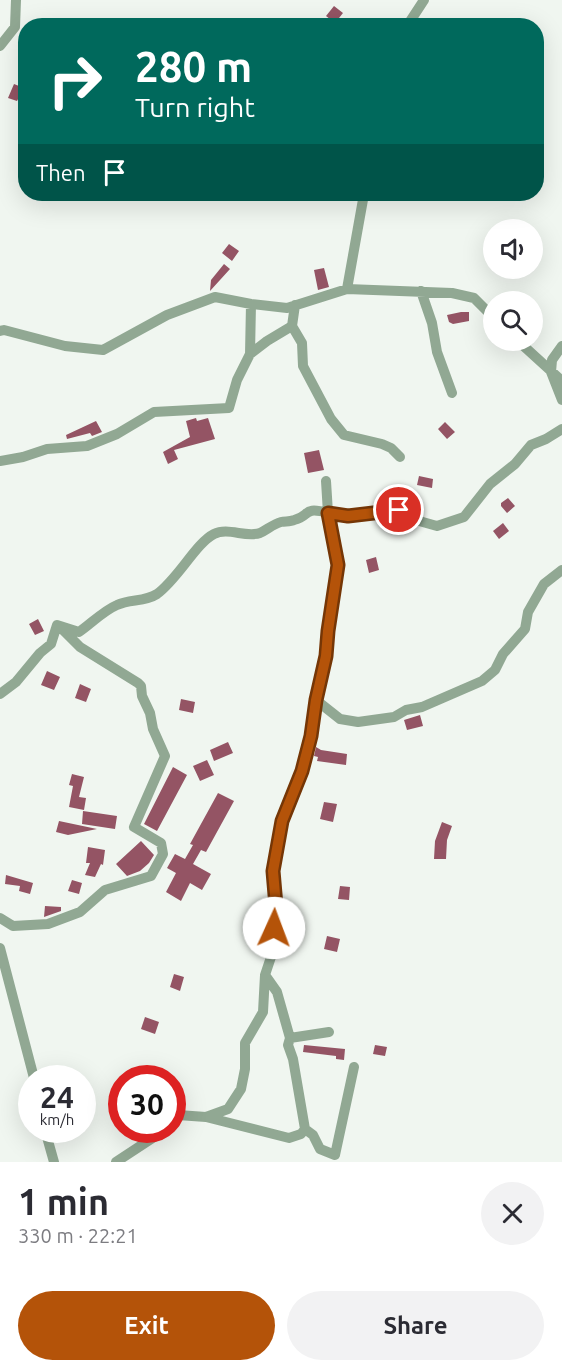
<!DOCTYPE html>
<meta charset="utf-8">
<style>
body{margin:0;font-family:Ubuntu,sans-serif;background:#f2f2f3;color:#2b2b33;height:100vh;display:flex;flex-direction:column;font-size:22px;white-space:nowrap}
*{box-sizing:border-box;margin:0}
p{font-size:20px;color:#7c7c81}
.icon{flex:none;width:33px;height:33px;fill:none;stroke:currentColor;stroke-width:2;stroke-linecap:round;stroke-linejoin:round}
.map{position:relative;height:1162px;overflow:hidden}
.details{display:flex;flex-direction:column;background:#fff;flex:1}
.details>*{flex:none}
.hud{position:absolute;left:18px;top:18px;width:526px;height:183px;border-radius:24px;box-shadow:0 6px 24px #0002;background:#00695c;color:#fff;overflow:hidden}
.fabs{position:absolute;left:483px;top:219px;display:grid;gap:12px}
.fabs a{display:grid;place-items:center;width:60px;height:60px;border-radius:50%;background:#fff;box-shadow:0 6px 24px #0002;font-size:30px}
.speed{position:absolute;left:18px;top:1065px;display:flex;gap:12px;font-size:30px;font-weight:700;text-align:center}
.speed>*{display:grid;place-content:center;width:78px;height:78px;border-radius:50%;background:#fff;box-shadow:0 6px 24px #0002;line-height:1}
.speed small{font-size:15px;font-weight:400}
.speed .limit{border:9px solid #d22;background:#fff;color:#111}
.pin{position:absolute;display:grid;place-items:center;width:51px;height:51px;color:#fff;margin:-26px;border:3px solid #fff;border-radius:50%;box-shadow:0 2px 6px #0007}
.me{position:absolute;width:66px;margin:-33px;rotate:2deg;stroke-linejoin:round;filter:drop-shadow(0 0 4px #0008)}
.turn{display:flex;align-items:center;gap:21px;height:126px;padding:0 18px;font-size:27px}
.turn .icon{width:78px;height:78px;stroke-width:2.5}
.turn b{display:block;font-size:42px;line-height:51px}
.then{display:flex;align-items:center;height:57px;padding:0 18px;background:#0003;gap:12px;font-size:22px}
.round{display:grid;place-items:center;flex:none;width:63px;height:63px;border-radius:32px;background:#f2f2f3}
.head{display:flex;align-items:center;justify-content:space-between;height:102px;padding:0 18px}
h1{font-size:36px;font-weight:600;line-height:45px}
.cta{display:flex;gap:12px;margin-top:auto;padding:12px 18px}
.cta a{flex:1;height:69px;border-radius:36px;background:#b45309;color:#fff;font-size:24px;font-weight:600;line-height:69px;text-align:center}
.cta a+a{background:#f2f2f3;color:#2b2b33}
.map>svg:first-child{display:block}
</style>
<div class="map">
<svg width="562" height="1162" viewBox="0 0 562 1162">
<rect width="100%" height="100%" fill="#f0f6f0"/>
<!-- building -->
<path fill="#945464" d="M334 6 343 13 335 23 326 16Z
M14 84 24 88 17 101 8 98Z
M229 244 239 251 232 261 222 253Z
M224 264 230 269 210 291 211 280Z
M324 268 329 287 318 290 314 270Z
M461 312H469V321L453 324 449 322 447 315Z
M196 418 197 421 208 418 215 439 174 450 178 459 168 464 163 452 190 437 186 421Z
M96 421 102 432 92 436 90 433 67 439 66 435Z
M445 422 455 432 447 439 438 429Z
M319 450 324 470 308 473 304 453Z
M419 476 433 479 432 488 417 485Z
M416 493 418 504 407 507 395 503 394 496Z
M508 498 515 506 507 513 501 506V503Z
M503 523 509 531 499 539 493 531Z
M376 557 379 570 369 573 366 560Z
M38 619 44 631 35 635 29 624Z
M47 671 60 677 54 690 41 685Z
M80 684 91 689 86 702 75 698Z
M181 699 195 702 193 713 179 710Z
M420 715 423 726 407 730 404 720Z
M228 742 233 753 214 761 210 750Z
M316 747 321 750 347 754 346 765 317 761 318 757 314 756Z
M207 760 214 775 200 781 193 766Z
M173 767 187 775 157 831 144 824Z
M72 774 84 777 79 797 86 798 84 810 69 807 73 786 69 785Z
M218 793 234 801 206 852 201 850 193 864 211 874 202 890 190 883 181 901 166 892 176 873 167 868 175 854 185 859 193 845 190 844Z
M324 802 337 804 333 822 320 819Z
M83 811 117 816 115 829 82 824Z
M59 821 97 829 68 835 56 832Z
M442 822 452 826 447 840 446 859H434L435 841Z
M141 841 154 855 149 863 140 871 127 876 116 864Z
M88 847 105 850 103 865 101 864 95 877 85 875 90 863H86Z
M6 875 33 883 30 894 19 891 20 886 5 884Z
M72 880 82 883 79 894 68 891Z
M340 886 350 887 349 900 338 899Z
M45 906 61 907V911L44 917Z
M327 936 340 939 337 952 324 949Z
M174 974 184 977 180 991 170 987Z
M145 1017 159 1022 155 1034 141 1029Z
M304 1045 345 1049 344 1060 336 1059V1056L303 1052Z
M375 1045 387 1047 385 1056 373 1054Z"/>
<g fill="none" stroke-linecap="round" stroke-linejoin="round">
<!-- minor -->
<path stroke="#91a893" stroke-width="10" d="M407 26 424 0
M0 46 15 27 16 0
M347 289 364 194
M421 291 432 323 437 352 452 393
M292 326 302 343 303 366 331 419 344 435 382 444 391 448 400 457
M0 331 4 330 65 346 103 350 167 315 215 297 251 304 287 308 347 289 452 293 474 298 494 318
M517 340 562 381
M562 346 552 360 551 372 562 400
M250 354 267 341 292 326 295 305
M0 461 23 457 47 449 87 446 117 434 154 412 229 408 237 380 250 354 251 304
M326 481 328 513 348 516 399 510 412 519 437 526 464 517 490 484 515 464 531 445 546 439 562 429
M0 694 16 682 40 653 51 644 57 625 79 632C92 623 103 611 117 605 130 599 145 602 157 594 178 579 196 543 214 534 228 527 246 538 260 533 267 530 273 524 281 522 285 521 290 522 294 520 311 516 302 506 328 513L338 565 328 631 326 656 316 700 311 736 302 771 282 821 273 871 276 906 273 951 265 975 277 992 290 1038 329 1032
M316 700 340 719 358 722 394 717 406 710 422 707 482 681 495 670 503 654 525 629 528 612 544 584 562 570
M0 918 13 926 48 924 80 912 105 890 151 876 163 854 161 843 134 827 165 756 153 729 150 713 142 696 141 686 138 683 80 647 60 627
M0 948 34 1078
M290 1038 288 1045 293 1059 305 1129 313 1135 320 1149 335 1155 354 1067
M206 1117 289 1138 301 1134 305 1129
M172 1120 178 1115 206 1117 228 1109 241 1089 245 1069V1043L263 1012 265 975
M45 1130 54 1162
M116 1162 154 1137 162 1130"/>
</g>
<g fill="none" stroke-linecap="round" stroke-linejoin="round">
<!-- route casing -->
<g stroke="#753606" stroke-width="15">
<path id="route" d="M274 928 276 906 273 871 282 821 302 771 311 736 316 700 326 656 328 631 338 565 328 513 348 516 399 510"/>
</g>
<!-- route -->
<use href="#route" stroke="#b45309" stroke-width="10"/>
</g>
</svg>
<div class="fabs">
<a><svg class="icon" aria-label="sound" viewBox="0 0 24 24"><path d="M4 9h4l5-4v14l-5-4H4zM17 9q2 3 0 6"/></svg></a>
<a><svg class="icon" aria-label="search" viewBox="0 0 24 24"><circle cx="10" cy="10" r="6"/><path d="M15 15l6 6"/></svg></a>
</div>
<div class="speed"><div>24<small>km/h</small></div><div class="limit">30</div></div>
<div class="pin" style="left:399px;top:510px;background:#d93025"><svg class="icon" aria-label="arrive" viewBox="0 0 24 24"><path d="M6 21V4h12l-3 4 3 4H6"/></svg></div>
<svg class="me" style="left:274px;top:928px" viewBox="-20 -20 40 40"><circle r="19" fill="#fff"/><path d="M0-13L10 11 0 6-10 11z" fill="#b45309"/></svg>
<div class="hud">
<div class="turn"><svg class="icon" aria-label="right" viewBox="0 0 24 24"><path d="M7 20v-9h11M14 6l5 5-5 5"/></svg><div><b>280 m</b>Turn right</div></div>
<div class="then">Then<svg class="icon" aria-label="arrive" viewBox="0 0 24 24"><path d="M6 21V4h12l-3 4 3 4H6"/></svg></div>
</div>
</div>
<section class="details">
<div class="head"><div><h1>1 min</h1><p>330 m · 22:21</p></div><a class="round"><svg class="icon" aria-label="close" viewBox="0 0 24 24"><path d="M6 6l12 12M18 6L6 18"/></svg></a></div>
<div class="cta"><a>Exit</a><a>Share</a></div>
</section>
